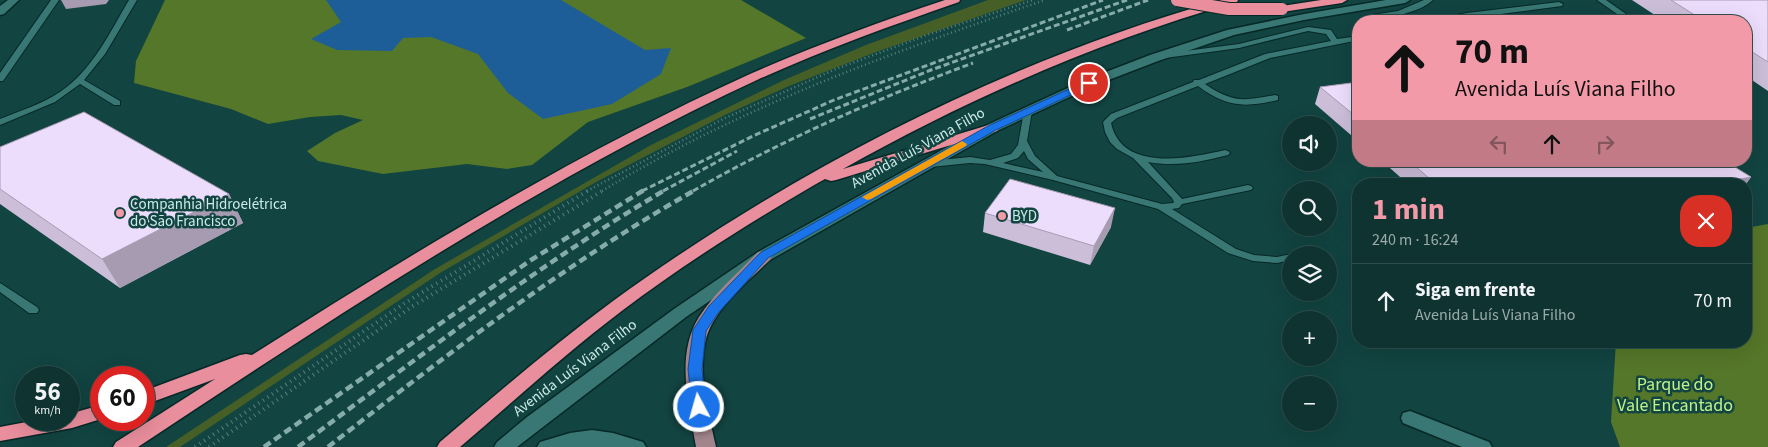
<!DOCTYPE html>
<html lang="pt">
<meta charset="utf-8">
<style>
body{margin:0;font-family:"Source Sans 3",sans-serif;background:#1c3f3d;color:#f1f3f6;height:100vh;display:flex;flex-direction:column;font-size:19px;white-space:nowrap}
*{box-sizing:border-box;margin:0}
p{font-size:16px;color:#9baaab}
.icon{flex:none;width:28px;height:28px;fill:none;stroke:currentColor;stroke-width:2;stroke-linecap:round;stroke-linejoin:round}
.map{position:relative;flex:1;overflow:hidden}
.sheet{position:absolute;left:1352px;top:178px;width:400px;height:170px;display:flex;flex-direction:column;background:#0e3331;border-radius:20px;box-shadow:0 5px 20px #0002,0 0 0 1px #2e4e4d}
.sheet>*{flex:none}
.banner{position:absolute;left:1352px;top:15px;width:400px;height:152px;border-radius:20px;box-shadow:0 5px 20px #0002,0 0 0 1px #2e4e4d;background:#f39aa8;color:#111;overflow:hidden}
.fabs{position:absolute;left:1282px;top:116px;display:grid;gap:10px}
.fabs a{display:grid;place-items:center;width:55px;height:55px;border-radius:50%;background:#0e3331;box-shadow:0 5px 20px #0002,0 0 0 1px #2e4e4d;font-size:25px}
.speed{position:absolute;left:15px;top:366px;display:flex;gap:10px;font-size:25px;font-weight:700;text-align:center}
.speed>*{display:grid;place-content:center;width:65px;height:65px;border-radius:50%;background:#0e3331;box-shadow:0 5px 20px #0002,0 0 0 1px #2e4e4d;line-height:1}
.speed small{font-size:12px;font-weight:400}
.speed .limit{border:8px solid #d22;background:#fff;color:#111}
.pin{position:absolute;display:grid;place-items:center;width:42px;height:42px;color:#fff;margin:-21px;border:2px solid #fff;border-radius:50%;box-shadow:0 1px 5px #0007}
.me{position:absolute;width:55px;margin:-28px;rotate:354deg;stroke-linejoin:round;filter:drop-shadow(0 0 4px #0008)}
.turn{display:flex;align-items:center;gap:18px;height:105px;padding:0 20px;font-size:22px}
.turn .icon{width:65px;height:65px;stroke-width:2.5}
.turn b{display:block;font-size:35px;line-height:42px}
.lanes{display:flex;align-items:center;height:48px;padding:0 20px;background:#0003;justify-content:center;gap:25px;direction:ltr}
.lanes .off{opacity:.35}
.round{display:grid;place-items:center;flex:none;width:52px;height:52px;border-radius:20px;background:#1c3f3d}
.head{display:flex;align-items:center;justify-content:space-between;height:85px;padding:0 20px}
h1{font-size:30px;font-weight:700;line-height:38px;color:#f39aa8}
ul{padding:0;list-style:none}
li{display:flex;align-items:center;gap:15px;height:75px;padding:0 20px;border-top:1px solid #2e4e4d}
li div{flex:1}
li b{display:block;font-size:19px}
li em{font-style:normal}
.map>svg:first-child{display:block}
</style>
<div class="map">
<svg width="1768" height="447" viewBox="0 0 1768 447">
<rect width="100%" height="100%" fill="#124441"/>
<!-- green -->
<path fill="#465f27" d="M988 0H1026L876 52 789 86 725 115 596 182 440 273 180 447H166L435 269 651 145 784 80 866 45Z"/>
<!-- forest -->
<path fill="#557729" d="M165 0H741L806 38 687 87 588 122 532 165 507 169 467 164 383 174 318 161 307 151 335 133 363 120 341 115 310 117 268 124 231 109 134 83 136 61Z
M1768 224V447H1620L1611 422 1616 341H1746V228Z"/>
<!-- water -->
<path fill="#1d5e98" d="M326 0H561L645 50 671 48 661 74 612 104 543 119 508 93 478 54 431 37 403 38 392 51 337 50 311 39 341 22Z"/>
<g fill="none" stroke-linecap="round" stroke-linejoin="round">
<!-- lane casing -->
<g stroke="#062927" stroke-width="2">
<path id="lane" d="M51 0H59L3 81H0V73Z
M129 0H137L105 54 84 80 120 101V105H114L80 84 55 102 0 125V119C20 111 42 104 60 92 92 71 110 32 129 0Z
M1424 0H1433C1417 14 1393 16 1373 19 1367 20 1363 21 1358 21L1365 16 1398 11Z
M1597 0H1606L1636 21H1627Z
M1559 2 1563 4 1562 6 1446 21H1432L1436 19 1467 13Z
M1308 27 1331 30 1337 39 1359 36V40L1270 58 1205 84C1233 103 1243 101 1275 95L1278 96V100C1244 108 1226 107 1198 86L1117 118 1111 123C1122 173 1190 158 1225 150L1228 151 1230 153 1228 155C1201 162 1176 167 1148 162L1182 199 1248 185 1251 186 1253 188 1251 190 1182 204 1179 208 1172 209 1236 249 1254 255 1277 257 1291 254 1295 255H1291V260L1277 263 1253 261 1228 253 1158 209 1053 180 985 164 970 163 930 167 925 164 930 161 970 157 990 160 1011 154 1018 145 1024 111 1028 108 1032 111 1027 141 1035 156 1057 176 1162 204 1173 203 1174 202 1172 198 1133 158 1117 149 1110 142 1105 132 1103 122 1111 114 1193 82 1194 80H1199L1265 54 1331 41 1326 34 1308 31 1239 48 1165 58H1162V54L1239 44ZM1024 151 1028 159 1043 172 1003 163 1018 158Z
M1320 249 1325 252 1324 254 1298 255 1299 253Z
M0 283 37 307 39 310 37 313H29L0 292Z"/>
</g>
<!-- street casing -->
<g stroke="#062927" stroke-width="3">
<path id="street" d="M1410 411 1489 442 1492 447H1462L1403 423 1401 418 1403 413Z"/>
</g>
<!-- secondary casing -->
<g stroke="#062927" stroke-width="3">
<path id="secondary" d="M8 0H19L4 14 0 15V6Z
M1386 0H1410L1405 3 1304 20 1234 35 1158 61 1093 86 997 131 770 260 686 317 517 447H494L497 442 527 417 674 309 758 252 987 125 1085 80 1150 55 1227 30 1304 14Z
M592 430 613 433 643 442 646 447H537L540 442 570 433Z"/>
</g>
<!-- primary casing -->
<g stroke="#062927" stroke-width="3">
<path id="primary" d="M764 251 770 252 772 256 770 260C750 279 727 298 713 322 692 358 708 410 716 447H696C689 406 675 355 699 317 715 292 738 273 758 252Z"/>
</g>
<!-- highway casing -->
<g stroke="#062927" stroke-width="3">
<path id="highway" d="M945 0H960L959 2C890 26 823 50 757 80 539 181 338 315 138 447H113L116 442 215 379 144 405V391L240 355 246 354 252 355C411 254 578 152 750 74 814 46 879 22 945 0Z
M1221 0H1238L1237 2C1099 41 968 99 843 169L992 124 997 125 999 128 997 131 836 180 831 181 825 179 816 184C749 223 684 264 623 310 566 353 514 401 460 447H437L440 442C497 394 553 345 613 301 793 170 1007 60 1221 0Z
M1321 0H1347L1342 3 1282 12 1277 9 1282 6Z
M101 405V419L72 428 0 441V427L37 420H69V414Z"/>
</g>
<!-- path-far1 -->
<path stroke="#55807d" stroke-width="2.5" stroke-dasharray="1 3" stroke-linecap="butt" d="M587 191 723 119 836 69 927 35 1033 0
M602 191C742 106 891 53 1045 0"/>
<!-- path -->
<path stroke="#55807d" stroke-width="4" stroke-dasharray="1 4.5" stroke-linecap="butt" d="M195 447 405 303 589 190
M209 447 413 306 604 190"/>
<!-- lane -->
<use href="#lane" fill="#387773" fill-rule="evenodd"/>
<!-- street -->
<use href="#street" fill="#387773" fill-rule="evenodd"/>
<!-- secondary -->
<use href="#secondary" fill="#387773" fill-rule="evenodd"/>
<!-- primary -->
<use href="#primary" fill="#a2858c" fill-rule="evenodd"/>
<!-- highway -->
<use href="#highway" fill="#e98e9d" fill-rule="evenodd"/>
<!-- rail-far1 -->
<path stroke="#86aca9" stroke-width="3" stroke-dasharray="6 3" stroke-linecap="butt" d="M1067 30 1148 0
M810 119 931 70 1127 0
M642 191 753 136 834 100 1103 0
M663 191 737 151
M693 191C782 140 876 99 973 63"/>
<!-- rail -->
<path stroke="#86aca9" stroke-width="4.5" stroke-dasharray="8 4.5" stroke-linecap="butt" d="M264 447 531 260 644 190
M298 447C418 358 536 266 665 190
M328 447C446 355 565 264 695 190"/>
<!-- highway-bridge casing -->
<g stroke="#062927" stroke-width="14" stroke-linecap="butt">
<path id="highway-bridge" d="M1177 0 1229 9H1282"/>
</g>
<!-- highway-bridge -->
<use href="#highway-bridge" stroke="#e98e9d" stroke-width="12"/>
</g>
<!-- wall -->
<path fill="#ccbed9" d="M1632 0H1768V91L1746 76V21H1664Z
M1359 82V142L1315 104 1320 87Z
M0 147 229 194 243 223 120 288 0 204Z
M1382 161H1725L1751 177 1746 184H1408Z
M985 213 1111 227 1090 265 983 232Z"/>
<!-- shaded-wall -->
<path fill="#a69bb0" d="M61 0H109L106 4 66 9Z
M1751 177 1746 184H1714Z
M229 194 243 223 120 288 102 259Z
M1115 208 1111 227 1090 265 1094 246Z"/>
<!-- building -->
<path fill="#edddfc" stroke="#a69bb0" d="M1671 0H1768V62L1746 48V21H1704Z
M1359 82V119L1320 87Z
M84 112 229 194 102 259 0 189V147Z
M1409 161H1725L1751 177 1714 184H1436Z
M1010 179 1115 208 1094 246 985 213Z"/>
<!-- route -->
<path fill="#1a73e8" stroke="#114b97" d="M1089 80 1092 81V85L996 130 768 258 718 313 706 331 702 369 706 407 704 410 699 412 694 410 692 407 688 369 693 330 709 306 760 253 988 126Z"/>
<!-- slow -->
<path fill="#f59e0b" d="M962 141 967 144 966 146 871 199 867 200 862 197Z"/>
<!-- markers -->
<g fill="#f39aa8" stroke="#124441" stroke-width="2">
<circle cx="120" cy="213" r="5"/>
<circle cx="1002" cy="216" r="5"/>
</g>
<g text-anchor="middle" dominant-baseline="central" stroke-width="5" stroke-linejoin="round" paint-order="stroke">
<!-- street labels -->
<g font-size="15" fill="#cbeae7" stroke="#124441">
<text transform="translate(918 148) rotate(-29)">Avenida Luís Viana Filho</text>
<text transform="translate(575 368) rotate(-37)">Avenida Luís Viana Filho</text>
</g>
<!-- poi labels -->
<g font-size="15" fill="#cbeae7" stroke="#124441" text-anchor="start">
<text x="130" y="204">Companhia Hidroelétrica<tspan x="130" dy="17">do São Francisco</tspan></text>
<text x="1012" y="216">BYD</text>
</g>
<!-- near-park labels -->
<g font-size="18" fill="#c0f188" stroke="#124441">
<text x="1675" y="384">Parque do<tspan x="1675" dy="21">Vale Encantado</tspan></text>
</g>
</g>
</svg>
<div class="fabs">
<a><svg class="icon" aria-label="sound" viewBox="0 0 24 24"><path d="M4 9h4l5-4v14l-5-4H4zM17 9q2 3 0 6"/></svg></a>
<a><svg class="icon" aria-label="search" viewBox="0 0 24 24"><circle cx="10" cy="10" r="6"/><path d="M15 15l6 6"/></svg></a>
<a><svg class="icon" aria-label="layers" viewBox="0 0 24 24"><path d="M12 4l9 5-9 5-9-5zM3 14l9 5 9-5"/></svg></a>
<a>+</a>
<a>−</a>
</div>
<div class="speed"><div>56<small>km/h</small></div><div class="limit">60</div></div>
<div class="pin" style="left:1089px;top:83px;background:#d93025"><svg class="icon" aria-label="arrive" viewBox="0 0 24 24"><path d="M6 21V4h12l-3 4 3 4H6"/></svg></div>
<svg class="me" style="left:699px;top:407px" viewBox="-20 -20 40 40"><circle r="17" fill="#1a73e8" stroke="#fff" stroke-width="3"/><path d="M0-11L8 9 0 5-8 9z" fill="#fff"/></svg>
<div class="banner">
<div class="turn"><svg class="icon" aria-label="ahead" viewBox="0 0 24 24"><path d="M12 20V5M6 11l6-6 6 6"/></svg><div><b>70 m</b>Avenida Luís Viana Filho</div></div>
<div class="lanes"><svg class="icon off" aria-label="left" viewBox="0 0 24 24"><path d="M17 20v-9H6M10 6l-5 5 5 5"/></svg><svg class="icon" aria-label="ahead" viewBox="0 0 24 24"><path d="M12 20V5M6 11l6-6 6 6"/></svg><svg class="icon off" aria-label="right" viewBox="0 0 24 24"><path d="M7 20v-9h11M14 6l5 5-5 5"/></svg></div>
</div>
<section class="sheet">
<div class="head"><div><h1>1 min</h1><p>240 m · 16:24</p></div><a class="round" style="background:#d93025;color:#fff"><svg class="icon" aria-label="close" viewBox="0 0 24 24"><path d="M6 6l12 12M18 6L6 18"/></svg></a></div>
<ul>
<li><svg class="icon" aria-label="ahead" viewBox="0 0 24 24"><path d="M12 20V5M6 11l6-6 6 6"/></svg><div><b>Siga em frente</b><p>Avenida Luís Viana Filho</p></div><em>70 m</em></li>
</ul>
</section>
</div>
